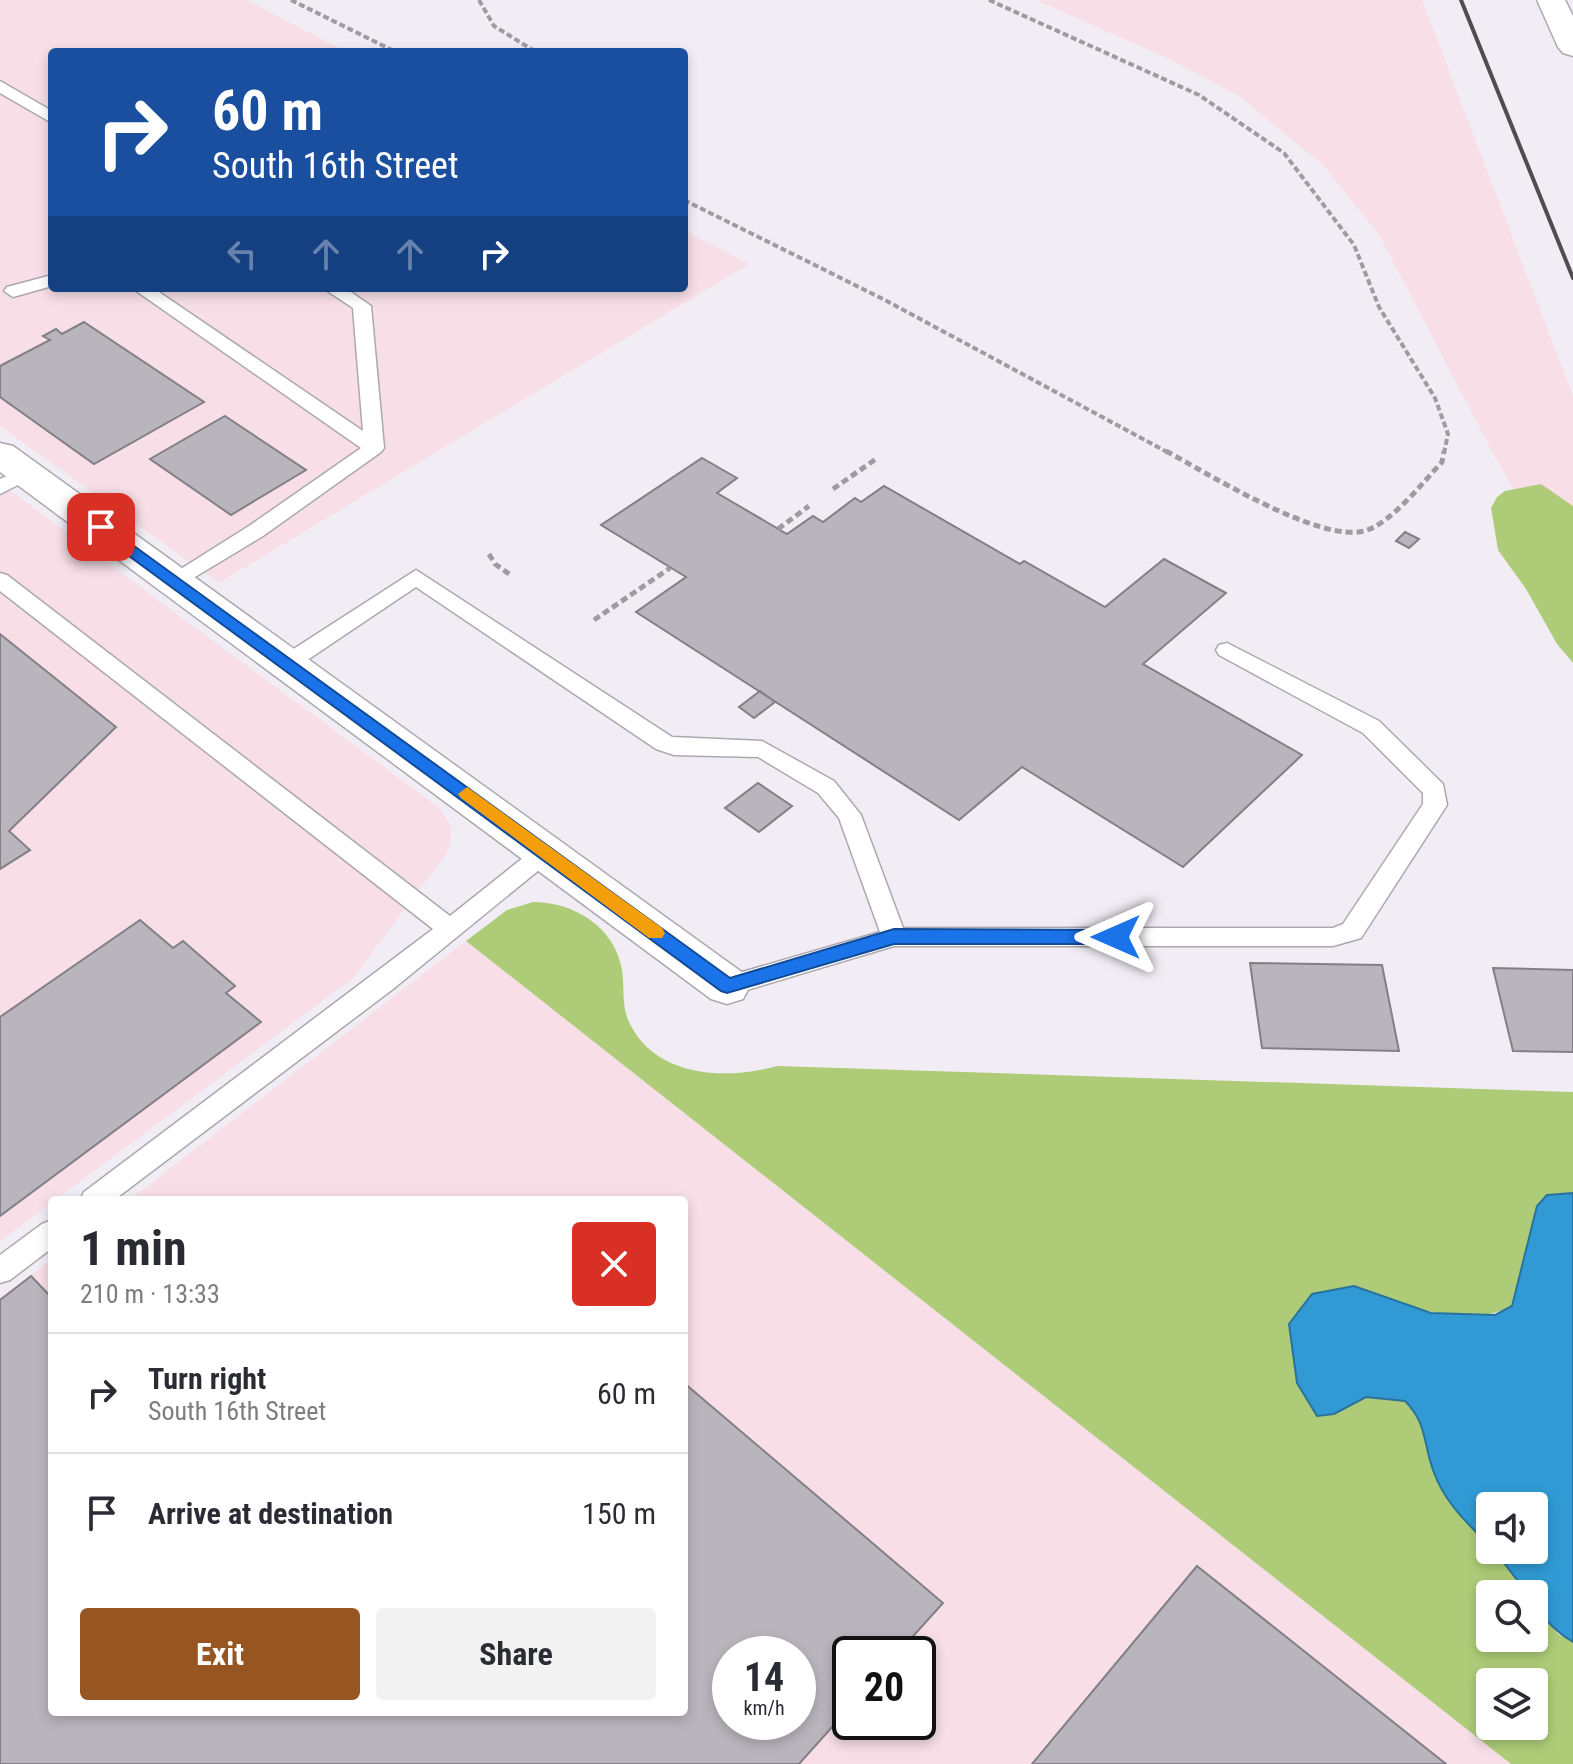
<!DOCTYPE html>
<meta charset="utf-8">
<style>
body{margin:0;font-family:"Roboto Condensed",sans-serif;background:#f2f2f3;color:#2b2b33;height:100vh;display:flex;flex-direction:column;font-size:30px;white-space:nowrap}
*{box-sizing:border-box;margin:0}
p{font-size:26px;color:#7c7c81}
.icon{flex:none;width:44px;height:44px;fill:none;stroke:currentColor;stroke-width:2;stroke-linecap:round;stroke-linejoin:round}
.map{position:relative;flex:1;overflow:hidden}
.side{position:absolute;left:48px;top:1196px;width:640px;height:520px;display:flex;flex-direction:column;background:#fff;border-radius:8px;box-shadow:0 4px 12px #0003}
.side>*{flex:none}
.guide{position:absolute;left:48px;top:48px;width:640px;height:244px;border-radius:8px;box-shadow:0 4px 12px #0003;background:#1a4fa0;color:#fff;overflow:hidden}
.controls{position:absolute;left:1476px;top:1492px;display:grid;gap:16px}
.controls a{display:grid;place-items:center;width:72px;height:72px;border-radius:8px;background:#fff;box-shadow:0 4px 12px #0003;font-size:40px}
.speed{position:absolute;left:712px;top:1636px;display:flex;gap:16px;font-size:40px;font-weight:700;text-align:center}
.speed>*{display:grid;place-content:center;width:104px;height:104px;border-radius:50%;background:#fff;box-shadow:0 4px 12px #0003;line-height:1}
.speed small{font-size:20px;font-weight:400}
.speed .limit{border:4px solid #111;border-radius:12px;background:#fff;color:#111}
.pin{position:absolute;display:grid;place-items:center;width:68px;height:68px;color:#fff;margin:-34px;border-radius:16px;box-shadow:0 4px 12px #0006}
.me{position:absolute;width:88px;margin:-44px;rotate:270deg;stroke-linejoin:round;filter:drop-shadow(0 0 6px #0008)}
.turn{display:flex;align-items:center;gap:28px;height:168px;padding:0 32px;font-size:36px}
.turn .icon{width:104px;height:104px;stroke-width:2.5}
.turn b{display:block;font-size:56px;line-height:68px}
.lanes{display:flex;align-items:center;height:76px;padding:0 32px;background:#0003;justify-content:center;gap:40px;direction:ltr}
.lanes .off{opacity:.35}
.round{display:grid;place-items:center;flex:none;width:84px;height:84px;border-radius:8px;background:#f2f2f3}
.headline{display:flex;align-items:center;justify-content:space-between;height:136px;padding:0 32px}
h1{font-size:48px;font-weight:700;line-height:60px}
.action{display:flex;gap:16px;margin-top:auto;padding:16px 32px}
.action a{flex:1;height:92px;border-radius:8px;background:#965521;color:#fff;font-size:32px;font-weight:700;line-height:92px;text-align:center}
.action a+a{background:#f2f2f3;color:#2b2b33}
ul{padding:0;list-style:none}
li{display:flex;align-items:center;gap:24px;height:120px;padding:0 32px;border-top:2px solid #e1e1e2}
li div{flex:1}
li b{display:block;font-size:30px}
li em{font-style:normal}
.map>svg:first-child{display:block}
</style>
<div class="map">
<svg width="1573" height="1764" viewBox="0 0 1573 1764">
<rect width="100%" height="100%" fill="#f2edf5"/>
<!-- industrial -->
<path fill="#f7dee7" fill-rule="evenodd" d="M0 0H247L346 52H52V288H684V230L749 264 219 583 0 426Z
M1036 0H1422L1573 396V590L1495 457 1378 233 1324 166 1239 96 1167 58Z
M0 483 439 808 451 826V839L447 853 352 979 0 1241Z
M466 941 1511 1764H0V1298L52 1259V1712H684V1200H129ZM730 1654H798V1722H730ZM850 1654H918V1722H850Z"/>
<!-- green -->
<path fill="#aecc78" fill-rule="evenodd" d="M1541 484 1573 506V663L1557 644 1526 589 1498 550 1491 508 1497 497 1505 491Z
M533 902C574 902 615 927 622 970 625 989 621 1007 630 1024 657 1078 727 1080 777 1066L1573 1092V1193H1564L1537 1206 1511 1306C1463 1332 1402 1303 1354 1286L1334 1414 1366 1397 1405 1401C1427 1423 1423 1442 1433 1470 1444 1502 1467 1523 1490 1546V1550L1499 1554 1528 1594H1490V1638H1534V1601L1558 1634 1573 1642V1764H1511L466 941 507 910ZM1490 1682H1534V1726H1490Z"/>
<!-- water -->
<path fill="#319ad4" stroke="#29729b" stroke-width="2" d="M1573 1193V1642C1558 1633 1534 1613 1534 1594H1528L1494 1550H1534V1506H1490V1546C1467 1523 1444 1502 1433 1470 1423 1442 1427 1423 1405 1401L1366 1397 1334 1414 1317 1416 1297 1383 1289 1324 1312 1294 1354 1286 1431 1313 1495 1315 1512 1306 1537 1206 1547 1195Z"/>
<!-- building -->
<path fill="#bab5bc" stroke="#837f86" stroke-width="2" fill-rule="evenodd" d="M84 322 204 402 94 464 0 397V366L50 340 43 336 56 329 62 334Z
M225 416 306 470 231 515 150 459Z
M702 458 737 478 717 493 787 534 813 516 823 522 855 498 861 502 884 486 1020 564 1024 561 1105 607 1164 559 1226 593 1143 664 1302 755 1183 867 1022 767 959 820 636 612 686 577 601 525Z
M1405 532 1419 539 1409 548 1396 541Z
M0 634 116 727 9 831 30 850 0 869Z
M760 691 775 702 754 718 739 707Z
M758 783 792 806 759 832 725 808Z
M140 920 173 948 183 941 235 986 226 993 261 1022 0 1216V1017Z
M1250 963 1382 965 1399 1051 1262 1048Z
M1493 968 1573 970V1052L1513 1051Z
M31 1276 52 1298V1712H684V1383L943 1603 897 1654H850V1707L799 1764H0V1300ZM730 1654H798V1722H730Z
M1197 1566 1446 1764H1032Z"/>
<g fill="none" stroke-linecap="round" stroke-linejoin="round">
<!-- service casing -->
<g stroke="#aca8af" stroke-width="3">
<path id="service" d="M0 81 52 111V123L0 93Z
M52 275V286L13 297 4 291 7 287Z
M132 288H153L363 431 353 308 323 288H345L371 306 384 448 381 452 263 536 175 589 168 587 164 582 168 577 249 526 361 448Z
M27 467 34 469 37 473 34 477 0 494V479Z
M416 570 672 737 762 741 834 781 861 815 903 928H1333L1343 924 1423 804V793L1363 733 1219 655 1216 650 1219 645 1227 643 1379 721 1443 784 1447 805 1361 938 1333 946H894L727 996 718 993 715 986 718 979 880 932 839 818 818 793 758 757 674 755 656 749 416 587 294 669H278L275 664 278 659Z
M0 573 7 575 450 916 539 845 547 842 555 845 559 851 555 857 393 989 114 1200H80L84 1192 433 929 0 591Z
M52 1220V1248L10 1280 0 1283V1255L42 1224Z"/>
</g>
<!-- minor casing -->
<g stroke="#aca8af" stroke-width="3">
<path id="minor" d="M1537 0H1565L1573 16V56L1563 53 1558 47Z
M0 443 13 446 743 973 750 986 743 999 727 1004 711 999 0 472Z"/>
</g>
<!-- path-far1 -->
<path stroke="#9f9ba1" stroke-width="4" stroke-dasharray="6 3" stroke-linecap="butt" d="M291 0 396 52
M479 0 494 26 536 52
M989 0 1199 95 1284 153 1354 245 1379 307 1435 398 1448 434 1444 453
M684 200 883 299 1169 453"/>
<!-- path -->
<path stroke="#9f9ba1" stroke-width="5" stroke-dasharray="7 4" stroke-linecap="butt" d="M1166 451C1207 473 1319 543 1364 531 1391 524 1423 482 1442 462L1444 451
M833 489 876 459
M778 529 809 506
M489 554 495 564 512 576
M594 620 670 568"/>
<!-- service -->
<use href="#service" fill="#fff" fill-rule="evenodd"/>
<!-- minor -->
<use href="#minor" fill="#fff" fill-rule="evenodd"/>
<!-- rail -->
<path stroke="#504d51" stroke-width="4" d="M1461 0 1573 278"/>
</g>
<!-- route -->
<path fill="#1a73e8" stroke="#114b97" stroke-width="2" d="M101 522 730 978 894 929 1116 930 1126 937 1116 944H894L727 993 721 991 95 531V524Z"/>
<!-- slow -->
<path fill="#f59e0b" d="M467 787 662 928 665 933 662 938H649L461 798 458 794Z"/>
</svg>
<div class="controls">
<a><svg class="icon" aria-label="sound" viewBox="0 0 24 24"><path d="M4 9h4l5-4v14l-5-4H4zM17 9q2 3 0 6"/></svg></a>
<a><svg class="icon" aria-label="search" viewBox="0 0 24 24"><circle cx="10" cy="10" r="6"/><path d="M15 15l6 6"/></svg></a>
<a><svg class="icon" aria-label="layers" viewBox="0 0 24 24"><path d="M12 4l9 5-9 5-9-5zM3 14l9 5 9-5"/></svg></a>
</div>
<div class="speed"><div>14<small>km/h</small></div><div class="limit">20</div></div>
<div class="pin" style="left:101px;top:527px;background:#d93025"><svg class="icon" aria-label="arrive" viewBox="0 0 24 24"><path d="M6 21V4h12l-3 4 3 4H6"/></svg></div>
<svg class="me" style="left:1116px;top:937px" viewBox="-20 -20 40 40"><path d="M0-17L14 15 0 8-14 15z" fill="#1a73e8" stroke="#fff" stroke-width="4"/></svg>
<div class="guide">
<div class="turn"><svg class="icon" aria-label="right" viewBox="0 0 24 24"><path d="M7 20v-9h11M14 6l5 5-5 5"/></svg><div><b>60 m</b>South 16th Street</div></div>
<div class="lanes"><svg class="icon off" aria-label="left" viewBox="0 0 24 24"><path d="M17 20v-9H6M10 6l-5 5 5 5"/></svg><svg class="icon off" aria-label="ahead" viewBox="0 0 24 24"><path d="M12 20V5M6 11l6-6 6 6"/></svg><svg class="icon off" aria-label="ahead" viewBox="0 0 24 24"><path d="M12 20V5M6 11l6-6 6 6"/></svg><svg class="icon" aria-label="right" viewBox="0 0 24 24"><path d="M7 20v-9h11M14 6l5 5-5 5"/></svg></div>
</div>
<section class="side">
<div class="headline"><div><h1>1 min</h1><p>210 m · 13:33</p></div><a class="round" style="background:#d93025;color:#fff"><svg class="icon" aria-label="close" viewBox="0 0 24 24"><path d="M6 6l12 12M18 6L6 18"/></svg></a></div>
<ul>
<li><svg class="icon" aria-label="right" viewBox="0 0 24 24"><path d="M7 20v-9h11M14 6l5 5-5 5"/></svg><div><b>Turn right</b><p>South 16th Street</p></div><em>60 m</em></li>
<li><svg class="icon" aria-label="arrive" viewBox="0 0 24 24"><path d="M6 21V4h12l-3 4 3 4H6"/></svg><div><b>Arrive at destination</b></div><em>150 m</em></li>
</ul>
<div class="action"><a>Exit</a><a>Share</a></div>
</section>
</div>
